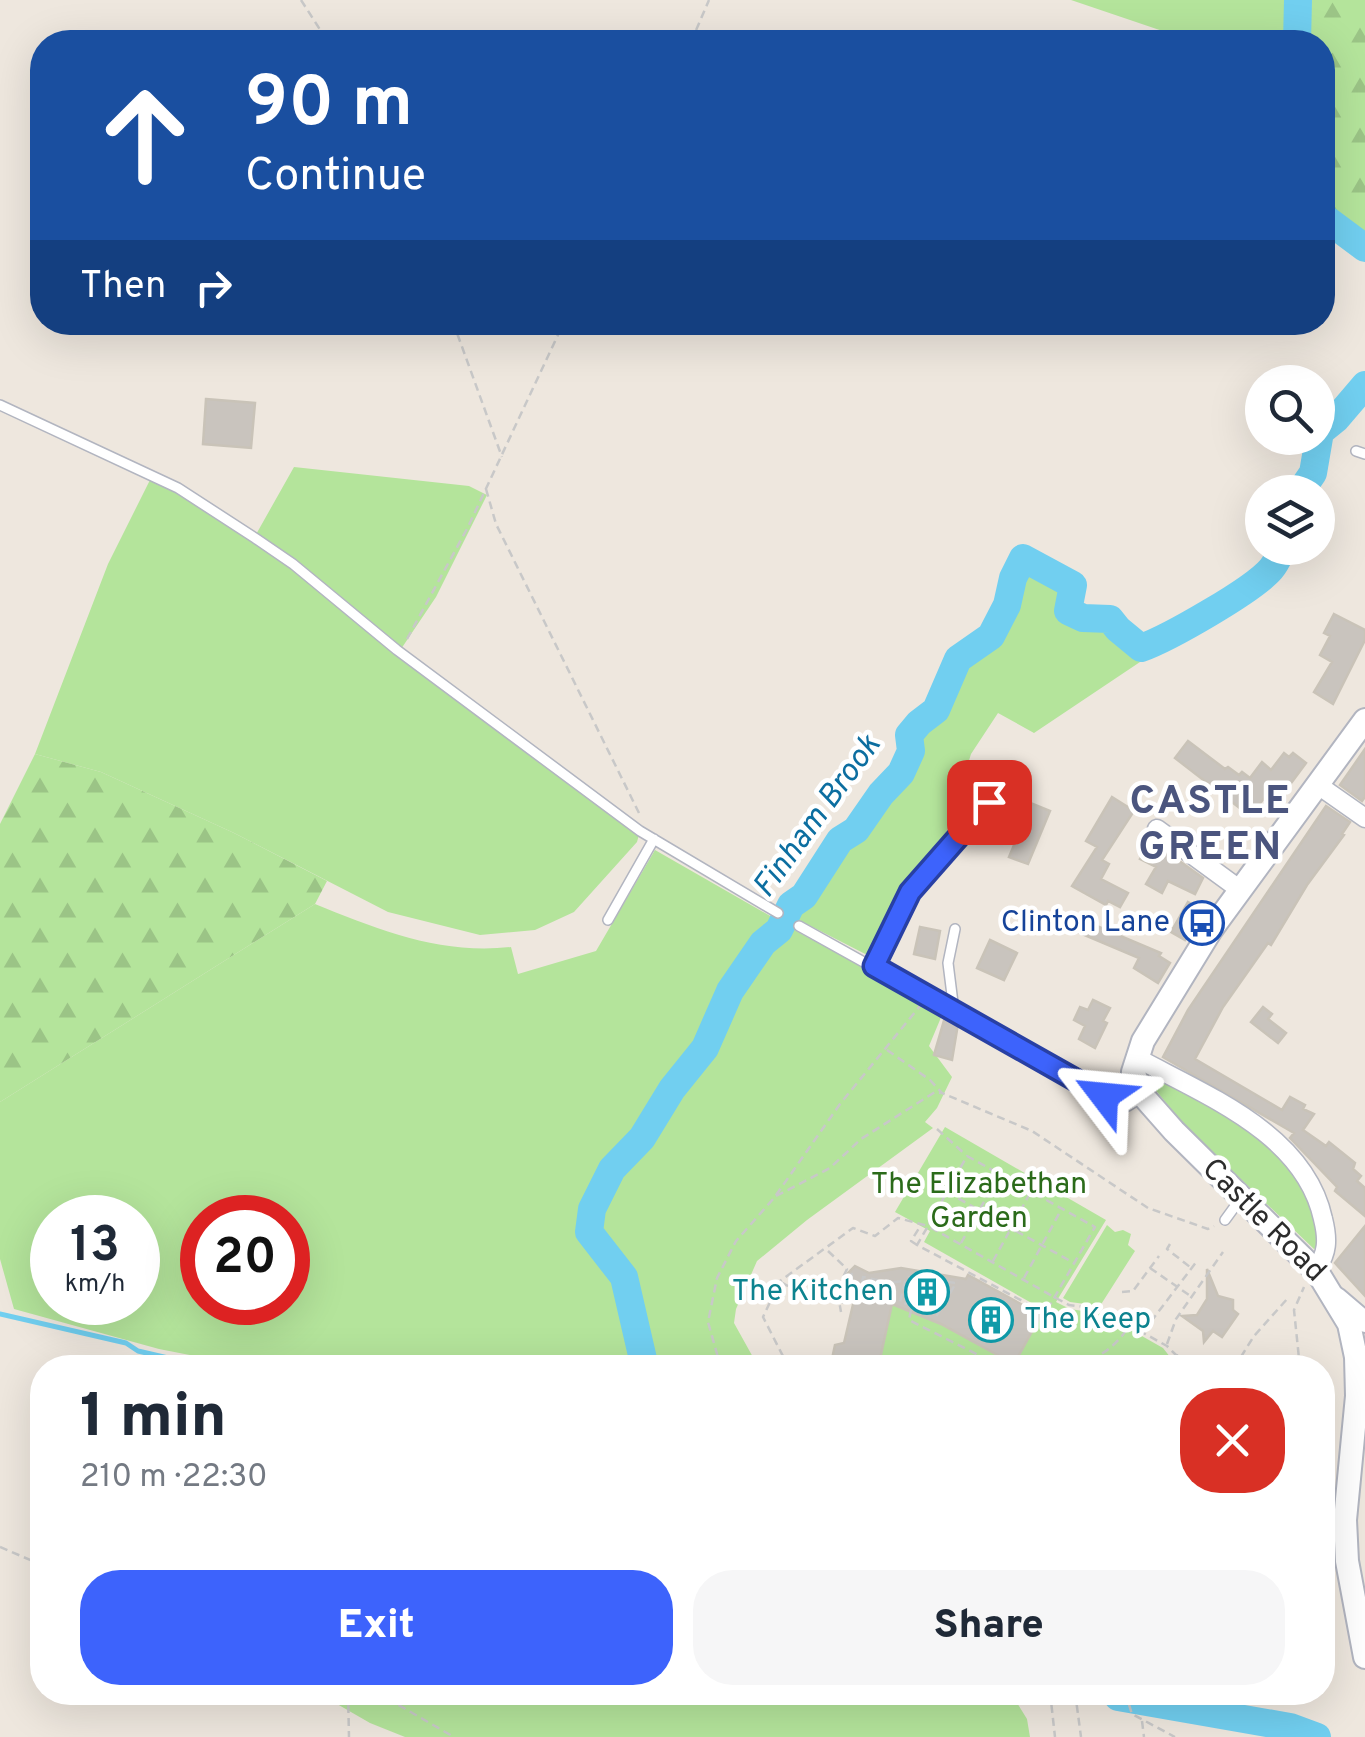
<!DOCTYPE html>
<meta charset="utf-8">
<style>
body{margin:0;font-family:Overpass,sans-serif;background:#f6f6f7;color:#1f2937;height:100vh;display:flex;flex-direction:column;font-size:38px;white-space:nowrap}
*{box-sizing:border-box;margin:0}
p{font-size:32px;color:#747a83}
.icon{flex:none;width:55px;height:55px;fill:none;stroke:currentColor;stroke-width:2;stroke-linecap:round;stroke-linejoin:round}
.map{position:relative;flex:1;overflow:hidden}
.details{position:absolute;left:30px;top:1355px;width:1305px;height:350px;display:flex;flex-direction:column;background:#fff;border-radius:40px;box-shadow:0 10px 40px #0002}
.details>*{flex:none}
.top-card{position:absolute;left:30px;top:30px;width:1305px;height:305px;border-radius:40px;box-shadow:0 10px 40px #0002;background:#1a4fa0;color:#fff;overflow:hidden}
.buttons{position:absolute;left:1245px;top:365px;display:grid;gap:20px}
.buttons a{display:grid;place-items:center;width:90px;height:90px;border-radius:50%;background:#fff;box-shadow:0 10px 40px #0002;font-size:50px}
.speed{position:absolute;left:30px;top:1195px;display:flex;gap:20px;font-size:50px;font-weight:700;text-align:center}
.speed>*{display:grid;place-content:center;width:130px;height:130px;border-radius:50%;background:#fff;box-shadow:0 10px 40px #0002;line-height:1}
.speed small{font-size:25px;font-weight:400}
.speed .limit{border:15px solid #d22;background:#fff;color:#111}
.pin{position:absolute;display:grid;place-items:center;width:85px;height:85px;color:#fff;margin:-42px;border-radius:20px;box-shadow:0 5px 15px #0006}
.me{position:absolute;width:110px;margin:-55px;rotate:299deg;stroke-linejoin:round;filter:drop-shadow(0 0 8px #0008)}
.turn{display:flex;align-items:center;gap:35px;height:210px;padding:0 50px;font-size:45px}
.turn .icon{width:130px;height:130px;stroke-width:2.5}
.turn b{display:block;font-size:70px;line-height:85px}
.then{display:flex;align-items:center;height:95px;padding:0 50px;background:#0003;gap:20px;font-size:38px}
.round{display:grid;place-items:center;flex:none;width:105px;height:105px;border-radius:40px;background:#f6f6f7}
.overview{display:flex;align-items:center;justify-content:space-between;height:170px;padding:0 50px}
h1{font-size:60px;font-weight:800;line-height:75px}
.action{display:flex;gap:20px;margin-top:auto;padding:20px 50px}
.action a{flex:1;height:115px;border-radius:40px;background:#3d63fc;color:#fff;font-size:40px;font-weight:800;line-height:115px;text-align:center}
.action a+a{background:#f6f6f7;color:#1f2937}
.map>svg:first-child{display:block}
</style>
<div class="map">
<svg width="1365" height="1737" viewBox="0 0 1365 1737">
<defs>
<pattern id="forest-firs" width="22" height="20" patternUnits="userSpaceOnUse" patternTransform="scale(2.5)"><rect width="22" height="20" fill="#b4e49b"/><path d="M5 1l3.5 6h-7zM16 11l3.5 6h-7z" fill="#9bc486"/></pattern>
</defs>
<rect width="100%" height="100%" fill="#eee7de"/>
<!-- green -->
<path fill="#b4e49b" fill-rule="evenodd" d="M1071 0H1297V42H1195Z
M294 467 469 486 487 495 436 597 399 652 640 831 637 842 574 912 535 930 480 935 388 912 234 833 101 772 35 754 108 564 152 476 254 538Z
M1023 558 1073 585 1069 611 1083 618 1110 619 1118 629 1141 648 1143 660 1034 733 998 713 971 754 944 840 907 894 875 959 787 914 791 905 804 896 840 840 856 830 881 794 901 773 911 751 909 735 919 723 936 710 958 659 991 636 1007 605 1013 578Z
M655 850 807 937 945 1008 929 1046 952 1077 937 1108 925 1122 933 1128 807 1220 757 1261 736 1309 734 1323 759 1368 251 1367 159 1349 14 1309 0 1259V1102L315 904C379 930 441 955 511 947L518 974 596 951ZM52 1218H138V1302H52ZM202 1218H288V1302H202Z
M1151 1071 1233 1116 1296 1171 1320 1233 1318 1247 1314 1249 1185 1126 1149 1082Z
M945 1127 1106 1220 1056 1302 1070 1309 1103 1314 1163 1348 1178 1367H1191L892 1368 886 1363 878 1368 892 1304 941 1324 1014 1364 1044 1310 924 1242 930 1231 895 1212Z
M1107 1225 1115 1232 1123 1230 1131 1234 1128 1245 1135 1251 1100 1306 1070 1302 1063 1298Z
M318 1693H1011L1027 1719 1030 1737H405L370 1723Z"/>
<!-- forest -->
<path fill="url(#forest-firs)" d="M1298 0H1365V248L1323 216 1322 42H1297Z
M35 754 101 772 234 833 327 881 315 904 0 1102V824Z"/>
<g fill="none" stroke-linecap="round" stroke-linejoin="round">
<!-- stream -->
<path stroke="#71cff0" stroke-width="5" d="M0 1314 126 1343 138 1351 211 1368"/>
<!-- river -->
<path stroke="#71cff0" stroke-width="28" d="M1297 42 1298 0
M1322 216 1365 248
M1300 492 1313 473 1320 432 1336 419 1365 385
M645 1368 624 1277 589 1232 592 1209 612 1169 642 1138 672 1089 705 1048 730 991 763 943 779 930 791 905 804 896 840 840 856 830 881 794 901 773 911 751 909 735 919 723 936 710 958 659 991 636 1007 605 1013 578 1023 558 1073 585 1068 611 1083 618 1110 619 1118 629 1141 648C1169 638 1253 590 1271 569 1276 563 1280 554 1283 548
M1118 1697 1290 1727 1317 1737"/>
</g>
<!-- building -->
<path fill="#c9c4be" stroke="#c9c3b8" stroke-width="2.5" d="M206 399 255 403 251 448 203 444Z
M1334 614 1365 630V640L1333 704 1314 692 1332 662 1320 655 1330 636 1324 633Z
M1188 741 1225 769 1228 767 1239 775 1242 772 1250 778 1262 762 1271 770 1284 753 1289 757 1293 753 1306 763 1286 790 1277 782 1250 816 1175 758Z
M1365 749V797L1362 801 1340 785Z
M1013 796 1050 811 1028 864 1009 857 1023 824 1004 816Z
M1112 797 1134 811 1102 860 1109 864 1101 879 1128 893 1120 907 1108 901 1106 905 1072 886 1097 847 1086 841Z
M1326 806 1350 822 1342 834 1344 835 1307 885 1271 945 1268 943 1223 1007 1195 1059 1282 1110 1290 1097 1305 1105 1303 1109 1314 1114 1303 1130 1326 1146 1329 1142 1355 1163 1353 1169 1361 1176 1357 1181 1365 1188V1216L1335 1191 1337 1187 1290 1138 1294 1133 1163 1057 1188 1010Z
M1150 840 1203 878 1195 894 1168 881 1162 893 1146 884 1156 867 1140 859Z
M1188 902 1202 910 1185 940 1171 932Z
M1073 916 1161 953 1159 956 1170 963 1158 983 1134 968 1139 958 1068 928Z
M920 927 940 931 935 959 914 954Z
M990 940 1017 953 1004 980 977 968Z
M1093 1000 1110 1008 1103 1021 1107 1023 1095 1048 1079 1039 1085 1026 1074 1020 1080 1007 1088 1010Z
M1263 1007 1272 1014 1268 1019 1286 1033 1278 1043 1251 1022Z
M945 1017 958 1024 952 1060 934 1055Z
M1365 1226V1296L1335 1263Z
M855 1266 869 1273 901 1268 966 1279 968 1275 1041 1315 1014 1364 941 1324 892 1304 878 1368H830L835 1345 844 1343 855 1296 847 1294 846 1275Z
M1207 1269 1218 1296 1233 1300V1310L1238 1314 1222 1337 1213 1331 1204 1342 1203 1331 1182 1316 1197 1315 1207 1299Z"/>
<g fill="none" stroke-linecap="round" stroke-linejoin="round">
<!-- service casing -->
<g stroke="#b2b5c0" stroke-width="12">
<path id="service" d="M0 405 178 488 255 538 293 564 397 650 640 831 778 913
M1356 451 1365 454
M608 920 654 839
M799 926 1104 1096 1128 1106 1141 1098
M874 966 910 892 989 801
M954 1011 948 963 955 929
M1225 1220 1241 1198"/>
</g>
<!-- minor casing -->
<g stroke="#b2b5c0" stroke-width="21">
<path id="minor" d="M1318 785 1365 818
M1157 829 1239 889
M1137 1058C1207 1096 1305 1134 1323 1219 1328 1239 1328 1254 1315 1270"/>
</g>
<!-- tertiary casing -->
<g stroke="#b2b5c0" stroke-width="24">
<path id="tertiary" d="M1337 1298 1365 1322"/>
</g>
<!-- secondary casing -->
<g stroke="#b2b5c0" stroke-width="26">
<path id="secondary" d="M1365 720 1211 930 1143 1041 1133 1072 1144 1097 1174 1131 1318 1273 1349 1324 1356 1357 1357 1396 1345 1520 1347 1561 1365 1657"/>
</g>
<!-- path -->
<path stroke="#c8c8c8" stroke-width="2.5" stroke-dasharray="8 5" stroke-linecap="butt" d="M301 0 328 42
M691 42 709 0
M453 322 502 457
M486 489 496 524 639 813
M407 639 468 527 564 322
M887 1050 930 1080 942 1093 1032 1131 1148 1208 1208 1229 1214 1226
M937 1129 966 1155
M947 1192 1007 1226
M776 1196 830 1168 861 1139 935 1092 941 1093
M1007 1227a5 5 0 1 1 10 0a5 5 0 1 1-10 0Z
M1014 1223 1030 1193
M1016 1231 1074 1263
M961 1243 999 1175
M1170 1244 1167 1249 1190 1267
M917 1245 911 1241 921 1225
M828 1251 847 1269 837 1290 841 1312
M993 1261 1009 1232
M1150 1268 1192 1297
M852 1273 848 1289 860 1292 863 1277 877 1280 878 1284 903 1281
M1024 1278 1061 1210
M781 1282C806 1297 828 1306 857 1301
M1122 1292 1133 1291 1159 1256
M912 1305 900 1302 905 1281 909 1277 956 1283 937 1315 912 1305 909 1320 1004 1368
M1143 1332 1197 1261
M1167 1344 1176 1319 1223 1252
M721 1368 708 1322 717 1278 736 1241 774 1198 840 1104 920 1006
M789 1368 763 1317 780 1281 853 1228 875 1236 898 1218 928 1226 917 1245 1045 1313C1062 1285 1078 1256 1095 1227L967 1156 928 1226 1054 1297 1069 1305 1100 1309 1167 1346 1176 1355 1225 1368
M1066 1368C1095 1360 1113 1351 1129 1326
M1167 1368 1175 1357
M1234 1368 1254 1336 1288 1298
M1300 1368 1294 1310 1304 1287
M0 1547 42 1565
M348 1692 349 1737
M376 1692 454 1737
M1050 1692 1055 1737
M1075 1692 1081 1737
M1125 1692 1132 1714 1175 1737
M1142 1721 1144 1737"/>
<!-- service -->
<use href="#service" stroke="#fff" stroke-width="9"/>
<!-- minor -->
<use href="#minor" stroke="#fff" stroke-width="18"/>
<!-- tertiary -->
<use href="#tertiary" stroke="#fff" stroke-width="20"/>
<!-- secondary -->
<use href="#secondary" stroke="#fff" stroke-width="22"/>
</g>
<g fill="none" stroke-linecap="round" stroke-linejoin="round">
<!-- route casing -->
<g stroke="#2840a4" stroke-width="25">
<path id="route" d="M989 802 910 892 874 966 1104 1096"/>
</g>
<!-- route -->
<use href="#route" stroke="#3d63fc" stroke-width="18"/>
</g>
<!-- icons -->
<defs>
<g id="bus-ring" transform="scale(2.25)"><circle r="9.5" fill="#fff" stroke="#1a4fb4" stroke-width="1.5"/><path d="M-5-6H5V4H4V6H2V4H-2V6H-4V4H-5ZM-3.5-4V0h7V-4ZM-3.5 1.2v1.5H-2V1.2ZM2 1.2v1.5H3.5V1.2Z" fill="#1a4fb4"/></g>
<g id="building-ring" transform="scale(2.25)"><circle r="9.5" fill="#fff" stroke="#0f9aa8" stroke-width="1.5"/><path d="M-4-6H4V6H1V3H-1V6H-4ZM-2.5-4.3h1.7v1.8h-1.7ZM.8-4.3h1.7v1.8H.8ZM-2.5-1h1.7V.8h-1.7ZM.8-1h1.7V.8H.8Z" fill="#0f9aa8"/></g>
</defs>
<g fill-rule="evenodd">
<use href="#bus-ring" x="1202" y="923"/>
<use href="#building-ring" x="927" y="1292"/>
<use href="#building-ring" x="991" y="1320"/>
</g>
<g text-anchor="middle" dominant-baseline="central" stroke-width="9" stroke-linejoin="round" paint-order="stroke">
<!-- transit labels -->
<g font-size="30" fill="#164399" stroke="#fff" text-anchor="end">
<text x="1170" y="923">Clinton Lane</text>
</g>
<!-- park labels -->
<g font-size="30" fill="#2b6b1a" stroke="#fff">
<text x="979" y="1185">The Elizabethan<tspan x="979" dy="34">Garden</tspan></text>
</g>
<!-- street labels -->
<g font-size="30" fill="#2c2c2c" stroke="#fff">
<text transform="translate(1263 1221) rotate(45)">Castle Road</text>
</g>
<!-- culture labels -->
<g font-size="30" fill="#0d838f" stroke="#fff" text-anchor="end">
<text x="894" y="1292">The Kitchen</text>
<text x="1024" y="1320" text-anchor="start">The Keep</text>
</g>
<!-- water labels -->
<g font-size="32" font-style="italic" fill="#0c6ea0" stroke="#fff">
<text transform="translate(818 817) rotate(-54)">Finham Brook</text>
</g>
<!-- district labels -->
<g font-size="40" font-weight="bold" letter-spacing="2.5" fill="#4b557e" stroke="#fff">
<text x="1211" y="803">CASTLE<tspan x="1211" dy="46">GREEN</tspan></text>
</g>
</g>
</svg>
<div class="buttons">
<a><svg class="icon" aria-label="search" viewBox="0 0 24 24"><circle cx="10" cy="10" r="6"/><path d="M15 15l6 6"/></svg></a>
<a><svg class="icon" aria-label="layers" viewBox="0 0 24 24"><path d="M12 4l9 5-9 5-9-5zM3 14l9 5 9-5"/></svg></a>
</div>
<div class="speed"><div>13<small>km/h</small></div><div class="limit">20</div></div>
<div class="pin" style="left:989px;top:802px;background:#d93025"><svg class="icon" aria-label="arrive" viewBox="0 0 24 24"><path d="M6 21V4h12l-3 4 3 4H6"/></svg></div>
<svg class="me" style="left:1104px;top:1096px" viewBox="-20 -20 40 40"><path d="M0-17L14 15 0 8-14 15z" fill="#3d63fc" stroke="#fff" stroke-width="4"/></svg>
<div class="top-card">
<div class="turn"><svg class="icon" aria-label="ahead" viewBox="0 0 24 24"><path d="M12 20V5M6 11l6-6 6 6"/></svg><div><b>90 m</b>Continue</div></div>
<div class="then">Then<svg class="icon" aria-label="right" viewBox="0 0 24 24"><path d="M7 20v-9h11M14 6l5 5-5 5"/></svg></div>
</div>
<section class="details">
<div class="overview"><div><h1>1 min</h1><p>210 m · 22:30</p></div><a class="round" style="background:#d93025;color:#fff"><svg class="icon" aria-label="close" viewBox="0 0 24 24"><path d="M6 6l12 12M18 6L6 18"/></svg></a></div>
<div class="action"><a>Exit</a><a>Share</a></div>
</section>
</div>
